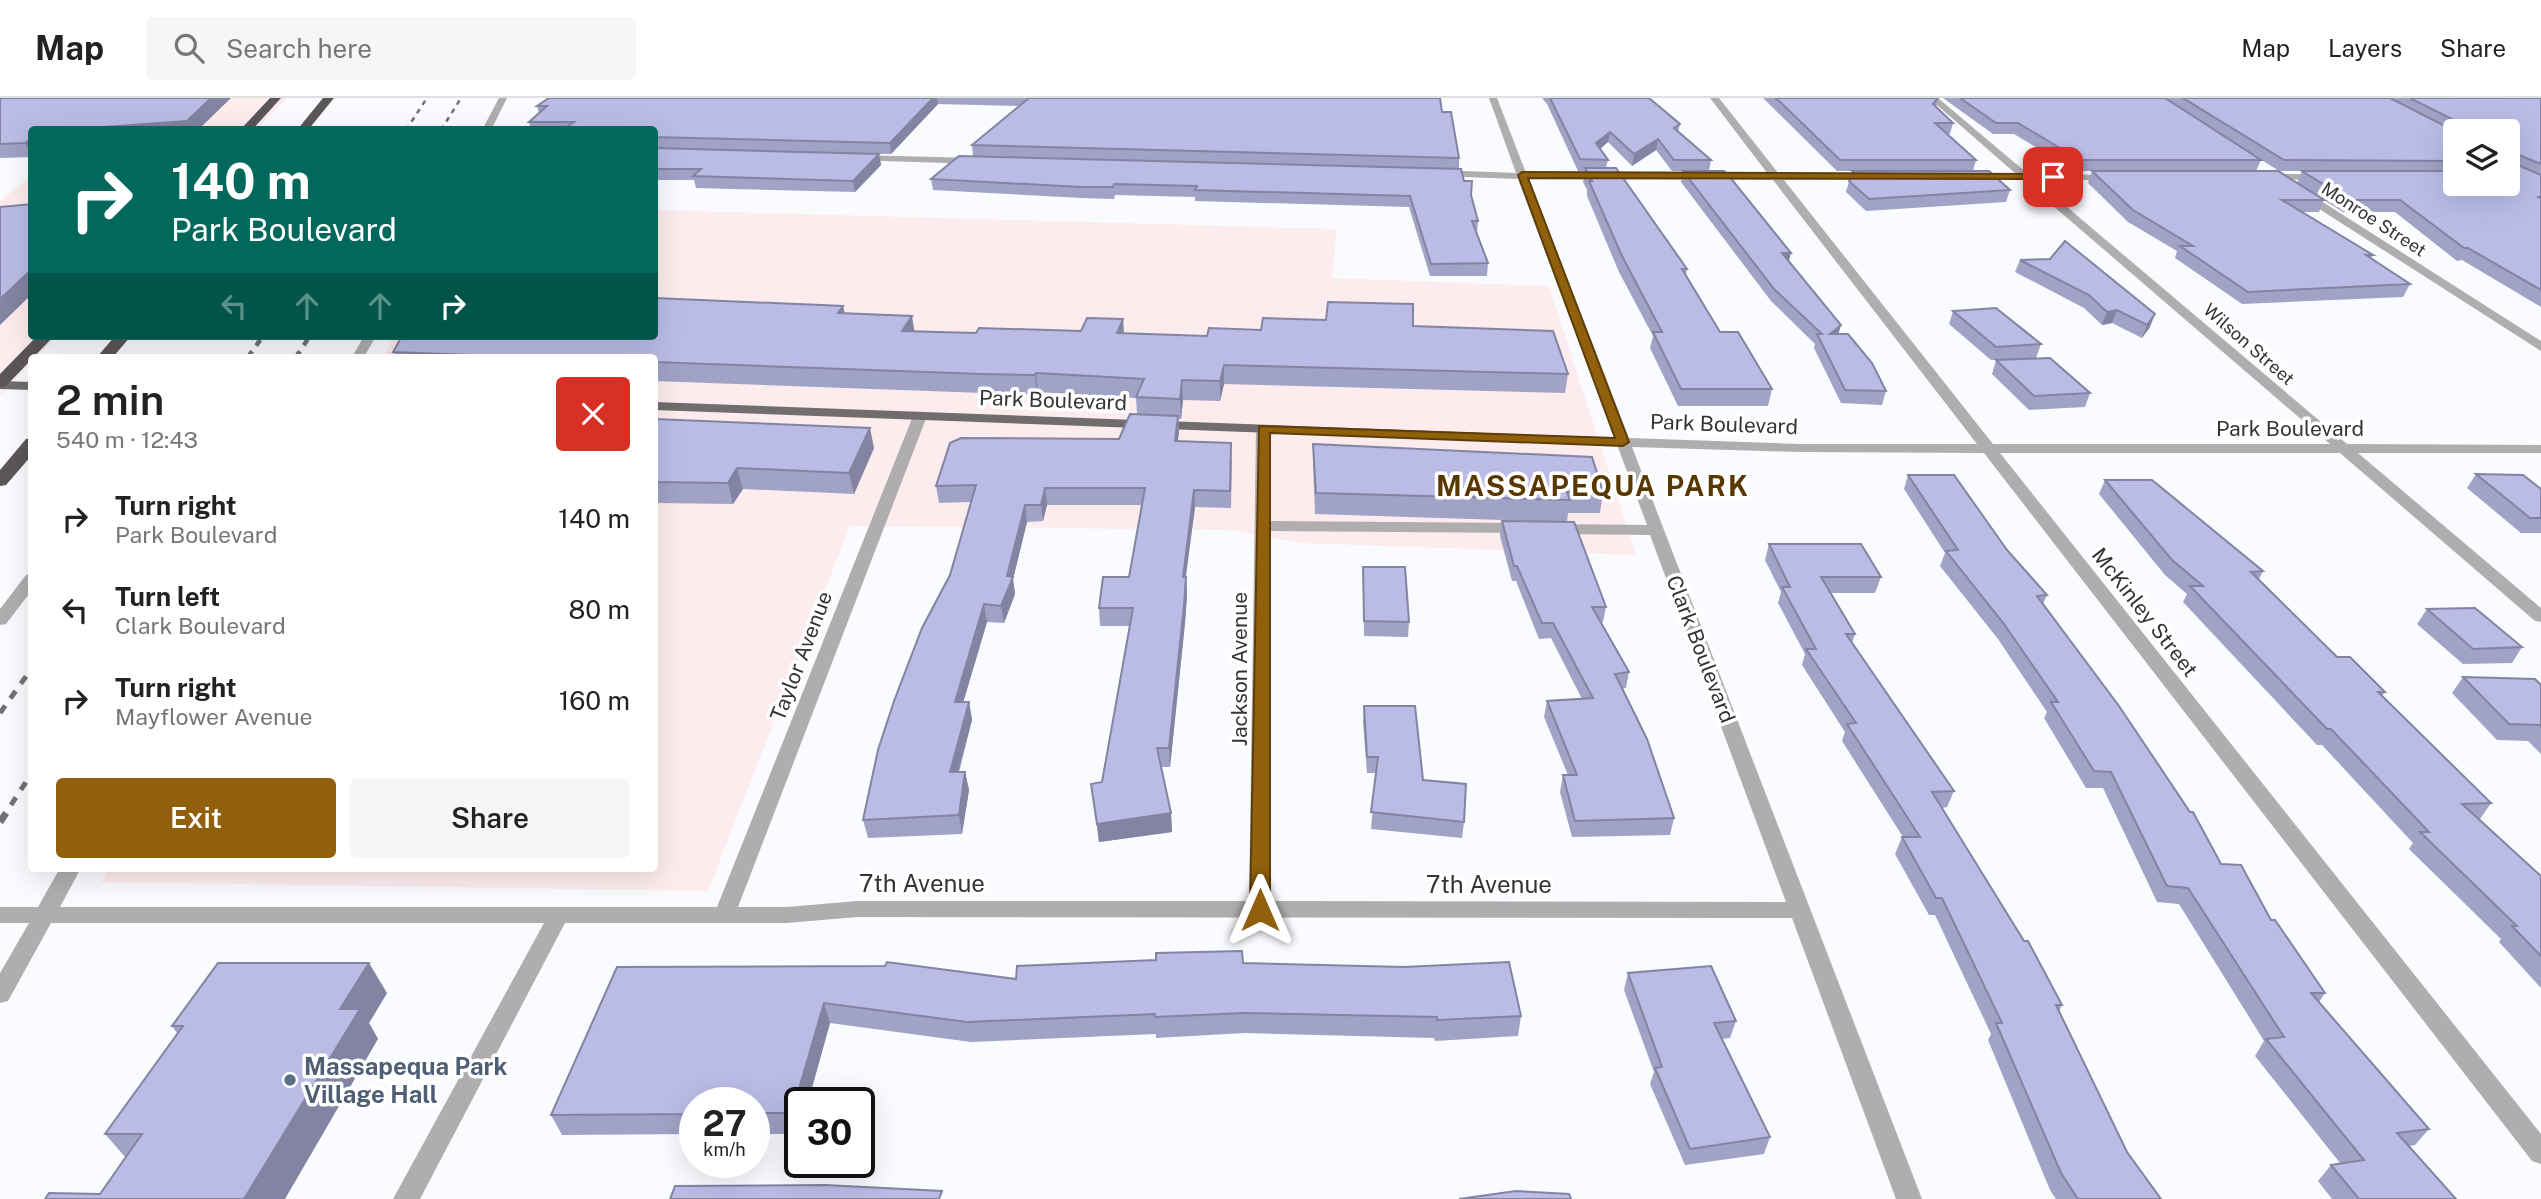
<!DOCTYPE html>
<meta charset="utf-8">
<style>
body{margin:0;font-family:"Public Sans",sans-serif;background:#f6f6f6;color:#222;height:100vh;display:flex;flex-direction:column;font-size:26px;white-space:nowrap}
*{box-sizing:border-box;margin:0}
p{font-size:23px;color:#767676}
.icon{flex:none;width:38px;height:38px;fill:none;stroke:currentColor;stroke-width:2;stroke-linecap:round;stroke-linejoin:round}
.map{position:relative;flex:1;overflow:hidden}
.sheet{position:absolute;left:28px;top:256px;width:630px;height:518px;display:flex;flex-direction:column;background:#fff;border-radius:7px;box-shadow:0 7px 28px #0002}
.sheet>*{flex:none}
.banner{position:absolute;left:28px;top:28px;width:630px;height:214px;border-radius:7px;box-shadow:0 7px 28px #0002;background:#00695c;color:#fff;overflow:hidden}
.buttons{position:absolute;left:2443px;top:21px;display:grid;gap:14px}
.buttons a{display:grid;place-items:center;width:77px;height:77px;border-radius:7px;background:#fff;box-shadow:0 7px 28px #0002;font-size:35px}
.speed{position:absolute;left:679px;top:989px;display:flex;gap:14px;font-size:35px;font-weight:700;text-align:center}
.speed>*{display:grid;place-content:center;width:91px;height:91px;border-radius:50%;background:#fff;box-shadow:0 7px 28px #0002;line-height:1}
.speed small{font-size:18px;font-weight:400}
.speed .limit{border:4px solid #111;border-radius:10px;background:#fff;color:#111}
.pin{position:absolute;display:grid;place-items:center;width:60px;height:60px;color:#fff;margin:-30px;border-radius:14px;box-shadow:0 4px 10px #0006}
.me{position:absolute;width:77px;margin:-38px;rotate:0deg;stroke-linejoin:round;filter:drop-shadow(0 0 5px #0008)}
.turn{display:flex;align-items:center;gap:24px;height:147px;padding:0 28px;font-size:32px}
.turn .icon{width:91px;height:91px;stroke-width:2.5}
.turn b{display:block;font-size:49px;line-height:60px}
.lanes{display:flex;align-items:center;height:66px;padding:0 28px;background:#0003;justify-content:center;gap:35px;direction:ltr}
.lanes .off{opacity:.35}
.round{display:grid;place-items:center;flex:none;width:74px;height:74px;border-radius:7px;background:#f6f6f6}
.head{display:flex;align-items:center;justify-content:space-between;height:119px;padding:0 28px}
h1{font-size:42px;font-weight:600;line-height:52px}
.button{display:flex;gap:14px;margin-top:auto;padding:14px 28px}
.button a{flex:1;height:80px;border-radius:7px;background:#90600d;color:#fff;font-size:28px;font-weight:600;line-height:80px;text-align:center}
.button a+a{background:#f6f6f6;color:#222}
ul{padding:0;list-style:none}
li{display:flex;align-items:center;gap:21px;height:91px;padding:0 28px}
li div{flex:1}
li b{display:block;font-size:26px}
li em{font-style:normal}
header{display:flex;align-items:center;gap:42px;box-sizing:border-box;height:98px;padding:0 35px;background:#fff;border-bottom:2px solid #e0e0e0}
header strong{font-size:33px}
nav{display:flex;gap:38px;margin-inline-start:auto;font-size:24px}
.search{width:490px;height:63px;background:#f6f6f6;display:flex;align-items:center;gap:18px;box-sizing:border-box;padding:0 24px;border-radius:7px;color:#767676;font-size:26px}
.map>svg:first-child{display:block}
</style>
<header>
<strong>Map</strong>
<div class="search"><svg class="icon" aria-label="search" viewBox="0 0 24 24"><circle cx="10" cy="10" r="6"/><path d="M15 15l6 6"/></svg>Search here</div>
<nav><a>Map</a><a>Layers</a><a>Share</a></nav>
</header>
<div class="map">
<svg width="2541" height="1101" viewBox="0 0 2541 1101">
<rect width="100%" height="100%" fill="#f9fbfe"/>
<!-- commercial -->
<path fill="#fdecee" d="M128 0H287L257 31 89 32Z
M31 78 32 238H58L37 259H32L31 265 0 298V103Z
M655 112 1337 131 1332 180 1549 188 1636 457 1301 445 1230 432 850 428 708 793 101 784 109 770H654V259H383L394 238H654Z"/>
<g fill="none" stroke-linecap="round" stroke-linejoin="round">
<!-- minor -->
<path fill="#afadad" fill-rule="evenodd" d="M499 0H507L491 32H482Z
M1489 0H1497L1526 75 1768 76 1710 0H1719L1779 76 1876 77V81L1872 82H1784L1993 346H2330L2023 82 1966 81V77L1970 76H2016L1929 0H1938L2028 76 2118 77V81L2114 82H2035L2347 346 2541 347V355H2358L2541 510V524L2535 523 2340 355H2000L2541 1036V1066L2532 1063 1984 355 1800 354 1632 349 1922 1101H1896L1792 820 857 819 787 825H565L420 1101H393L544 825H51L8 903 0 905V875L29 825H0V809H38L60 770H81L60 809H717L913 318 920 314 927 318 738 809H787L857 803H1249L1256 331 1263 327 1270 331V423L1523 425 1531 430 1523 435 1270 433 1271 803 1786 804 1650 437 1555 436 1547 431 1555 426 1647 427 1518 81 1438 78 1433 75 1438 72 1516 75ZM1529 81 1773 82 1977 346H1800L1629 340Z
M857 57 976 60 981 63 976 66 854 62 852 60Z
M2264 76H2324L2329 79 2324 82 2260 81V77Z
M2299 94H2307L2541 243V253L2299 98Z
M364 238H376L364 259H352Z
M32 475V492L6 526 0 527V511L26 477Z"/>
<!-- major -->
<path fill="#716d6e" fill-rule="evenodd" d="M0 283 32 284V292L0 291Z
M654 304 1623 340 1630 344 1623 348 654 312Z"/>
<!-- highway -->
<path fill="#5b5657" fill-rule="evenodd" d="M270 0H281L252 32H240Z
M323 0H334L308 32H297Z
M37 238H54L6 288 0 290V276Z
M115 238H131L113 259H97Z
M32 340V357L6 387 0 388V372L26 341Z"/>
<!-- rail-far3 -->
<path stroke="#707274" stroke-width="2.5" stroke-dasharray="5 5" stroke-linecap="butt" d="M406 32 427 0
M441 32 461 0"/>
<!-- rail-far2 -->
<path stroke="#707274" stroke-width="4.5" stroke-dasharray="7 7" stroke-linecap="butt" d="M248 259 263 238
M296 259 310 238"/>
<!-- rail-far1 -->
<path stroke="#707274" stroke-width="5" stroke-dasharray="9 9" stroke-linecap="butt" d="M0 615 32 570
M11 707 32 675"/>
<!-- rail -->
<path stroke="#707274" stroke-width="7" stroke-dasharray="11 11" stroke-linecap="butt" d="M0 724 12 706"/>
</g>
<!-- wall -->
<path fill="#a0a2c6" fill-rule="evenodd" d="M0 0 32 32V59L0 60Z
M549 0H1440L1442 14 1459 60V71L1471 97 1478 123 1477 135 1488 165 1487 178H1430L1409 109 1195 103V99L1115 97 1114 101 1082 100 933 92 931 81 973 58 972 47 1019 8 938 6 891 56 810 54 879 56 881 67 855 94 696 90 694 82H654V32H531L529 24 539 15 537 8Z
M1542 0H1649L1680 26 1678 34 1711 62 1709 73 1789 164 1841 227 1838 236 1886 293 1882 307 1841 305 1814 250 1815 246 1771 203 1681 84 1683 73H1672L1656 52 1632 68 1608 44 1600 51 1608 62 1606 70 1687 171 1686 177 1720 234 1772 291 1768 308H1678L1650 250 1653 238 1619 174 1587 98V92L1583 84 1585 73H1578L1547 6Z
M1763 0H1939L1936 9 1953 25 1950 36H1947L1976 62 1973 73 2010 92 2006 104 1866 113 1846 94 1852 73H1837Z
M1943 0H2541V209L2462 162 2457 163 2395 114H2343L2297 85 2302 73H2279L2251 55 2261 62 2256 73 2324 102 2319 114H2301L2373 157 2371 160 2410 186 2403 199 2242 206 2175 160 2177 153 2128 124 2088 85 2092 73H2076L2014 36H1993ZM2455 33H2508L2455 86Z
M2020 162 2150 229 2142 240 2112 225 2102 227 2084 210 2015 174Z
M843 208 845 216 914 233 976 235 1081 233 1123 221 1124 236 1207 238 1261 232 1413 228 1568 276 1565 295 1224 286 1220 303 1183 302 1181 321H1178L1179 334 1178 343 1232 361 1231 410 1195 409 1186 479 1187 497 1185 525 1170 669H1161L1171 715 1172 734 1099 744 1091 686 1102 684 1130 528H1100L1099 510 1129 479 1142 407H1047L1043 423 1027 424 1013 481 1015 496 1004 525 987 524 963 604H969L972 622 959 674H965L969 692 962 736 868 740 863 722 950 477 971 404 939 405 936 388 1119 341 1137 316 1136 300 1038 294 1037 297 984 295 654 283V259H395L393 254Z
M1953 213 2041 246 2036 260 1991 262 1949 226Z
M1996 262 2090 295 2085 309 2029 312 1992 276Z
M654 321 874 350 854 396 743 391 733 406 654 405Z
M1313 346 1603 394 1600 415H1568L1567 424 1315 416 1313 367Z
M2476 376 2541 391V435H2521L2467 390Z
M1908 377 2007 452 2047 497 2043 506 2221 766 2271 822 2325 895 2319 904 2429 1031 2415 1047 2409 1048 2456 1101H2332L2318 1083 2331 1067 2340 1065 2255 958 2264 943 2179 806 2157 804 2103 690H2086L2044 620 2047 614 1998 541 1940 468 1945 455 1904 391Z
M2105 382 2263 473 2259 481 2337 559 2385 594 2382 598 2491 705 2480 721 2541 778V890L2499 844 2501 841 2409 751 2413 745 2322 647H2317L2183 504 2187 496 2165 477 2099 396Z
M1502 423 1606 509 1603 524H1601L1629 574 1626 590H1623L1674 720 1670 737 1572 739 1560 694 1563 677H1568L1544 619 1547 603 1582 601 1551 540 1539 541 1516 483H1512L1500 438Z
M1769 446 1881 479 1875 495H1831L1855 536 1852 545 1954 693 1947 709 1942 710 2062 907 2059 913 2127 1054 2161 1101H2056L2050 1092 1988 942 1991 936 1935 817H1929L1895 756 1902 739H1903L1842 643 1845 634 1802 567 1805 556 1778 505 1781 494 1765 462Z
M1363 469 1409 524 1408 539 1364 538Z
M2427 511 2522 549 2512 565 2463 566 2417 526Z
M2463 579 2541 587V656L2528 643 2497 642 2452 595Z
M1364 608 1423 682 1464 724 1462 740 1371 731 1376 675H1367L1363 624Z
M1243 865 1521 918 1518 938 1435 943 1434 940 1245 935 1156 940V936L971 944 830 925 808 1004H800L799 1036H754V1004H695V1036L562 1037 551 1017 617 869 1016 881Z
M1628 875 1736 923 1730 940 1721 941 1770 1039 1764 1056 1685 1067 1650 986 1654 974 1624 892Z
M387 895 369 925 378 941 100 1096 126 1060 105 1036 177 935 172 928Z"/>
<!-- shaded-wall -->
<path fill="#8284a1" d="M211 0H231L198 32H62Z
M933 0H937L938 6 891 56 890 45Z
M1610 34 1608 44 1594 56 1596 45Z
M32 41V57L25 45Z
M1658 41 1656 52 1632 68 1634 56Z
M879 56 881 67 855 94 853 83Z
M1782 155H1791L1788 167Z
M32 171V196L0 227V201Z
M843 208 847 226 838 215Z
M2117 212 2112 225 2102 227 2107 214Z
M2155 216 2150 229 2142 240 2147 227Z
M912 218 915 237 902 233Z
M1123 221 1124 240 1117 235Z
M1841 227 1837 240 1830 236Z
M1224 267V286L1220 303V283Z
M1036 275 1038 294 1037 297 1035 277Z
M1182 282 1183 302 1181 321 1180 301Z
M1178 318 1179 334 1175 360V343Z
M870 330 874 350 854 396 849 375Z
M737 370 743 391 733 406 728 385Z
M1045 390 1047 407 1043 423 1041 407Z
M1194 392 1195 409 1183 497V479Z
M1025 407 1027 424 1013 481 1015 496 1004 525 1001 508Z
M1186 479 1187 497 1185 525 1170 669 1169 650Z
M984 506 987 524 958 622 955 604Z
M969 604 972 622 953 693 950 674Z
M965 674 969 692 962 736 959 717Z
M1171 715 1172 734 1099 744 1097 726Z
M369 865 387 895 369 925 378 941 285 1101H244L340 911Z
M824 905 830 925 808 1004H800L799 1036 792 1015Z"/>
<!-- building -->
<path fill="#babce6" stroke="#8284a1" stroke-width="2" d="M2 0H211L187 23 62 32H32V41L25 45 0 46V1Z
M549 0H933L890 45 654 39V32H562L574 24H529L547 8H537Z
M1029 0H1440L1442 14H1451L1459 60 972 47Z
M1550 0H1649L1680 26 1674 30 1711 62H1674L1658 41 1634 56 1610 34 1596 45 1608 62 1580 61Z
M1776 0H1938L1933 6 1953 25H1935L1976 62H1840Z
M1960 0H2165L2261 62H2080L2018 25H1996Z
M2183 0H2390L2455 33V63L2284 62Z
M2410 0H2541V66L2512 54 2513 65 2541 77V99H2537L2541 100V192L2468 150H2464L2400 102H2349L2302 73H2455V86H2508V33H2462V26Z
M654 50 879 56 853 83 693 78 701 71H654Z
M959 58 1461 71 1464 83H1472L1471 97 1478 123H1472L1488 165 1431 166 1410 98 1195 92 1197 88 1114 86 1113 89H1081L931 81Z
M1585 70H1616L1687 171H1682L1720 234H1738L1772 291H1681L1653 234H1662L1622 158 1589 83H1592Z
M1683 73H1724L1729 78 1791 155H1782L1841 227 1830 236H1848L1872 265 1886 293 1845 292 1817 236H1822L1774 191Z
M1852 73H1989L2010 92 1869 101 1849 83 1855 76Z
M2092 73H2278L2324 102H2282L2373 157H2366L2410 186 2248 194 2180 148H2193L2133 112Z
M32 106V171L0 201V109Z
M2065 143 2155 216 2147 227 2117 212 2107 214 2089 197 2020 162 2050 161Z
M654 200 843 208 838 215 912 218 902 233 976 235 979 230 1081 233 1087 220 1123 221 1117 235 1207 238 1209 230 1261 232 1263 220 1326 222 1328 204 1413 206V228L1553 233 1568 276 1224 267 1220 283 1182 282 1180 301 1136 299 1144 281 1036 275 1035 277 981 276 654 264V259H522L393 254 402 238H654Z
M1996 210 2041 246 1996 249 1953 213Z
M2050 260 2090 295 2034 298 1996 262Z
M1130 316 1178 318 1175 343 1231 345 1230 393 1194 392 1183 479H1186L1184 507 1169 650H1157L1171 715 1097 726 1091 686 1102 684 1133 510H1099L1103 479H1129L1145 390H1045L1041 407H1025L1007 478 1013 479 1001 508 984 506 955 604H969L950 674H965L959 717 863 722 878 652 894 603 922 530 950 477 976 387 936 388 950 345 961 340 1119 341Z
M654 321 870 330 849 375 737 370 728 385 654 384Z
M1313 346 1592 359 1603 394H1567L1570 402 1316 395Z
M2476 376 2523 377 2541 391V420H2530Z
M1908 377H1954L2007 452 2047 497 2037 498 2119 608 2190 714H2193L2221 766 2241 767 2271 822H2275L2325 895H2311L2429 1031 2397 1035 2456 1101H2359L2331 1067 2364 1062 2266 941 2284 939 2188 790 2167 788 2111 674 2094 673 2051 604H2058L2004 526 1946 453 1958 452Z
M2105 382H2152L2263 473 2251 474 2337 559H2350L2385 594H2378L2491 705 2462 706 2541 778V858L2512 828H2517L2420 734H2429L2331 631H2327L2190 488H2203L2172 462Z
M1502 423 1574 424 1606 509H1592L1629 574 1615 576 1647 641 1674 720 1575 723 1563 677H1577L1547 603 1593 600 1553 525H1542L1517 468H1514Z
M1769 446H1861L1881 479H1821L1855 536H1846L1954 693 1932 694 2024 843H2028L2062 907H2056L2127 1054 2161 1101H2078L2061 1075 1996 925H2002L1942 800H1936L1902 739H1920L1847 626 1856 625 1806 551H1816L1782 489H1790Z
M1363 469H1405L1409 524 1364 523Z
M2475 510 2522 549 2473 551 2427 511Z
M2463 579 2535 581 2541 587V629L2539 627 2509 626Z
M1364 608H1415L1423 682 1466 686 1464 724 1371 714 1378 659H1367Z
M1242 853 1243 865 1404 869 1509 864 1521 918 1437 922V919L1244 915 1155 919V916L967 924 824 905 792 1015H754V1004H695V1016L551 1017 617 869 885 868 887 864 1016 881 1017 868 1156 862V855Z
M218 865H369L340 911H360L244 1101H45L49 1095 100 1096 142 1036H105L183 928H172Z
M1711 868 1736 923 1714 925 1770 1039 1690 1051 1655 970 1662 969 1628 875Z
M825 1087 942 1093 939 1101H670L675 1088Z
M1516 1093 1569 1096 1571 1101H1459Z"/>
<!-- route -->
<path fill="#90600d" stroke="#5e3e08" stroke-width="2" d="M1522 74 2053 76 2058 79 2053 81 1528 80 1629 344 1623 348 1270 335V812L1267 817H1253L1250 812 1259 328 1615 340 1518 77Z"/>
<!-- markers -->
<circle fill="#5c6f8a" stroke="#fff" stroke-width="2.5" cx="290" cy="982" r="7"/>
<g text-anchor="middle" dominant-baseline="central" stroke-width="7" stroke-linejoin="round" paint-order="stroke">
<!-- far-street labels -->
<g font-size="18" fill="#333436" stroke="#fff">
<text transform="translate(2374 121) rotate(33)">Monroe Street</text>
<text transform="translate(2249 246) rotate(41)">Wilson Street</text>
</g>
<!-- street labels -->
<g font-size="21" fill="#333436" stroke="#fff">
<text transform="translate(1053 302) rotate(2)">Park Boulevard</text>
<text transform="translate(1724 326) rotate(2)">Park Boulevard</text>
<text x="2290" y="330">Park Boulevard</text>
<text transform="translate(2145 514) rotate(52)">McKinley Street</text>
<text transform="translate(1701 551) rotate(69)">Clark Boulevard</text>
<text transform="translate(801 558) rotate(-69)">Taylor Avenue</text>
<text transform="translate(1239 571) rotate(-90)">Jackson Avenue</text>
</g>
<!-- near-street labels -->
<g font-size="24" fill="#333436" stroke="#fff">
<text x="922" y="785">7th Avenue</text>
<text x="1489" y="786">7th Avenue</text>
</g>
<!-- near-service labels -->
<g font-size="24" font-weight="bold" fill="#4e5e75" stroke="#fff" text-anchor="start">
<text x="304" y="968">Massapequa Park<tspan x="304" dy="28">Village Hall</tspan></text>
</g>
<!-- district labels -->
<g font-size="28" font-weight="bold" letter-spacing="2" fill="#593800" stroke="#fff">
<text x="1593" y="387">MASSAPEQUA PARK</text>
</g>
</g>
</svg>
<div class="buttons">
<a><svg class="icon" aria-label="layers" viewBox="0 0 24 24"><path d="M12 4l9 5-9 5-9-5zM3 14l9 5 9-5"/></svg></a>
</div>
<div class="speed"><div>27<small>km/h</small></div><div class="limit">30</div></div>
<div class="pin" style="left:2053px;top:79px;background:#d93025"><svg class="icon" aria-label="arrive" viewBox="0 0 24 24"><path d="M6 21V4h12l-3 4 3 4H6"/></svg></div>
<svg class="me" style="left:1260px;top:812px" viewBox="-20 -20 40 40"><path d="M0-17L14 15 0 8-14 15z" fill="#90600d" stroke="#fff" stroke-width="4"/></svg>
<div class="banner">
<div class="turn"><svg class="icon" aria-label="right" viewBox="0 0 24 24"><path d="M7 20v-9h11M14 6l5 5-5 5"/></svg><div><b>140 m</b>Park Boulevard</div></div>
<div class="lanes"><svg class="icon off" aria-label="left" viewBox="0 0 24 24"><path d="M17 20v-9H6M10 6l-5 5 5 5"/></svg><svg class="icon off" aria-label="ahead" viewBox="0 0 24 24"><path d="M12 20V5M6 11l6-6 6 6"/></svg><svg class="icon off" aria-label="ahead" viewBox="0 0 24 24"><path d="M12 20V5M6 11l6-6 6 6"/></svg><svg class="icon" aria-label="right" viewBox="0 0 24 24"><path d="M7 20v-9h11M14 6l5 5-5 5"/></svg></div>
</div>
<section class="sheet">
<div class="head"><div><h1>2 min</h1><p>540 m · 12:43</p></div><a class="round" style="background:#d93025;color:#fff"><svg class="icon" aria-label="close" viewBox="0 0 24 24"><path d="M6 6l12 12M18 6L6 18"/></svg></a></div>
<ul>
<li><svg class="icon" aria-label="right" viewBox="0 0 24 24"><path d="M7 20v-9h11M14 6l5 5-5 5"/></svg><div><b>Turn right</b><p>Park Boulevard</p></div><em>140 m</em></li>
<li><svg class="icon" aria-label="left" viewBox="0 0 24 24"><path d="M17 20v-9H6M10 6l-5 5 5 5"/></svg><div><b>Turn left</b><p>Clark Boulevard</p></div><em>80 m</em></li>
<li><svg class="icon" aria-label="right" viewBox="0 0 24 24"><path d="M7 20v-9h11M14 6l5 5-5 5"/></svg><div><b>Turn right</b><p>Mayflower Avenue</p></div><em>160 m</em></li>
</ul>
<div class="button"><a>Exit</a><a>Share</a></div>
</section>
</div>
